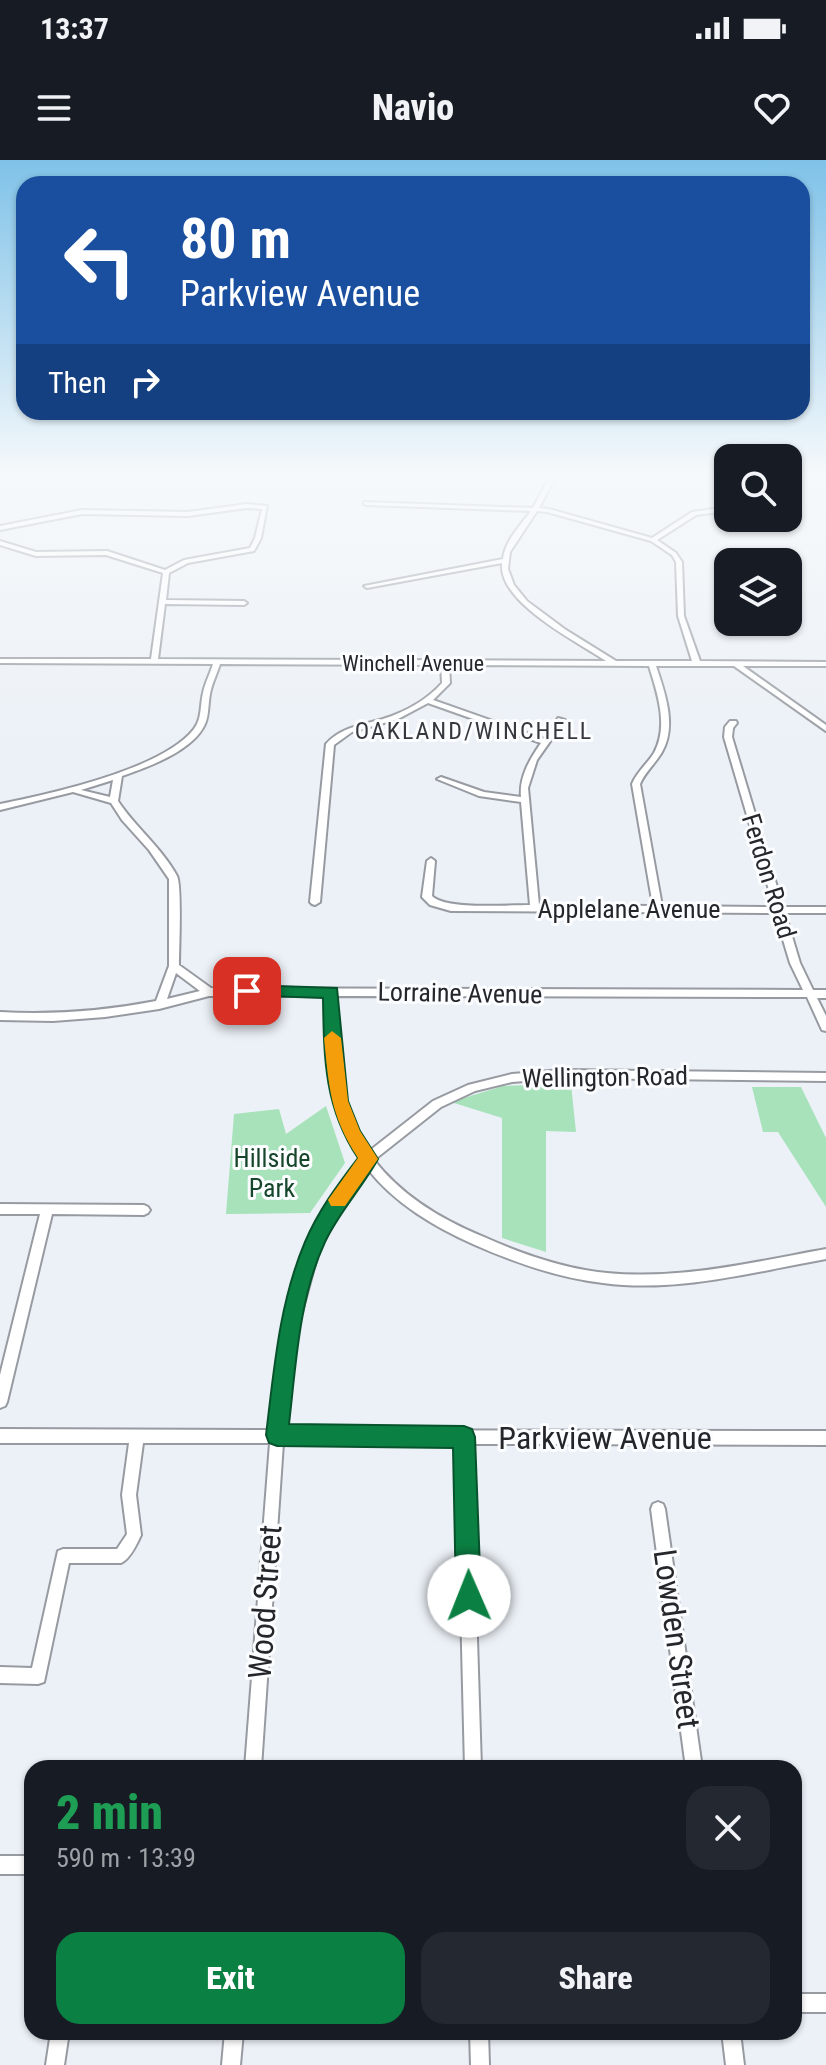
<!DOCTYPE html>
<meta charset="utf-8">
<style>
body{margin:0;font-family:"Roboto Condensed",sans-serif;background:#242831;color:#f1f3f6;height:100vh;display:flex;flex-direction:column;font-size:30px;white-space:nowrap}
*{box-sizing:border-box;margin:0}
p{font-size:26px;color:#9ea1a6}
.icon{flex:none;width:44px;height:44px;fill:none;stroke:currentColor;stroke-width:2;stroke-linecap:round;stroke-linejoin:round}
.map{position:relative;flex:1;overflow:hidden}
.drawer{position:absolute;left:24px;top:1600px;width:778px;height:280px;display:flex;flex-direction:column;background:#171b24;border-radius:24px;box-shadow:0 2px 6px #0004}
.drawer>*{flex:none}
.banner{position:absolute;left:16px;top:16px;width:794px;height:244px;border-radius:24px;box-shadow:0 2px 6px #0004;background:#1a4fa0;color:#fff;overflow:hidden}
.fabs{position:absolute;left:714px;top:284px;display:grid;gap:16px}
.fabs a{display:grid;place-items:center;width:88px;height:88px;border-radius:16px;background:#171b24;box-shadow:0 2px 6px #0004;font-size:40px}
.pin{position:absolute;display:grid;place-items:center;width:68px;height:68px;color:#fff;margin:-34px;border-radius:16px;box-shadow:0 4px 12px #0006}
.me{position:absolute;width:88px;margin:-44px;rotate:359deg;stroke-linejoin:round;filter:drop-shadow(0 0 6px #0008)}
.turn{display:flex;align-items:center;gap:28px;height:168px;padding:0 32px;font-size:36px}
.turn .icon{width:104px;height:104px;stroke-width:2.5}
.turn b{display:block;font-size:56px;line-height:68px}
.then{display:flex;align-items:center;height:76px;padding:0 32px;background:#0003;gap:16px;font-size:30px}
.round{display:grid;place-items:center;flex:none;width:84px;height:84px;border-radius:24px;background:#242831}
.summary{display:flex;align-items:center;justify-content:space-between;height:136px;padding:0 32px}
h1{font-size:48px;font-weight:800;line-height:60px;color:#1e9e55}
.primary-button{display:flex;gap:16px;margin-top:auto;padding:16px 32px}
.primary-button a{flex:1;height:92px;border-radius:24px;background:#0b8043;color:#fff;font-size:32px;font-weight:800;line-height:92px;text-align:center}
.primary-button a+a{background:#242831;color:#f1f3f6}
.status{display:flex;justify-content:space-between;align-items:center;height:56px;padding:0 40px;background:#171b24;direction:ltr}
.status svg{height:22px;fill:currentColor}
header{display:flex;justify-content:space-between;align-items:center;height:104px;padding:0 32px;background:#171b24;font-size:36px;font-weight:800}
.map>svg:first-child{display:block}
</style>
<div class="status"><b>13:37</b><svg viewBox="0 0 49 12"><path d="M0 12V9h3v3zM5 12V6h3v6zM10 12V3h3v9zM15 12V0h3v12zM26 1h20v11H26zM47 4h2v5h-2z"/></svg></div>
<header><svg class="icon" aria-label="menu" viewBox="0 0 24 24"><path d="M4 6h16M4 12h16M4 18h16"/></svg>Navio<svg class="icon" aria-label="heart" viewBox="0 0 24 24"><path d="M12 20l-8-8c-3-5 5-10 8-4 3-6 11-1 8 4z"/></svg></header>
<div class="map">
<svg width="826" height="1905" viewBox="0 0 826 1905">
<rect width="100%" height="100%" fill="#ecf1f7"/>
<!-- green -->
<path fill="#a7e2bb" d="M571 924 576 972 546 971V1092L502 1078V958L451 942 503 926Z
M752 927H801L826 978V1047L778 972H763Z
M326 946 345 1003 310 1053 226 1054 234 954 279 949 286 974Z"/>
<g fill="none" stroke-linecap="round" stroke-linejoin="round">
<!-- minor casing -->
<g stroke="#979ba1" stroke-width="4">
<path id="minor" d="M549 318H555L539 348 549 349 652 378 692 352 728 347V351L696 355 657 380 676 393 682 402 684 456 700 501 826 502V506H743L826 565V571L734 506H656C665 533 677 566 662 592 655 604 645 612 640 624L662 746 774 747 724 577 725 567 730 561H736L737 563 733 568 732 577 783 747H826V753H785L800 803 813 830H826V838H817L826 856V871L822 870 807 837 336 836C337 893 336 943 368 992L433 941 468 925 512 914 563 910 826 913V921L563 918 512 922 475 931 441 947 374 1000C402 1036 442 1060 484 1077 522 1094 565 1109 607 1113 680 1120 754 1102 826 1089V1099C754 1112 677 1133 603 1123 559 1118 516 1103 475 1085 435 1067 395 1044 367 1008L343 1040 321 1082 294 1181 284 1270 826 1271V1285L471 1284 481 1608H465L457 1284 283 1283 261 1608H245L270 1283H143L136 1335 141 1375C137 1384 130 1399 121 1403H69L44 1522 38 1524 0 1523V1507L32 1508 58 1391 63 1389H117L127 1374 122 1335 129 1283H0V1269L271 1270 282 1181 309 1081 335 1034 361 1000C326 947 327 897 326 836H209L159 849 105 857 53 861 0 860V852C53 855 104 851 156 841L169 806V719L149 690 122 660 111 643 73 632 0 650V644C50 634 163 609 194 569 202 559 200 545 203 533 205 523 210 514 213 504L0 503V499H151L163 413 106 395 36 396 0 385V381L36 392 107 391 165 410 184 400 250 388 255 378 262 349 247 348 188 356 82 354 0 370V366L82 350 188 352 247 344 267 346 261 378 254 391 188 403 169 413 166 440 244 441 247 443 244 445 165 444 158 499 606 501C578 482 498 443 502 403L367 428 364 426 503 399C505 381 520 366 531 351L366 345 364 344V342L533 348ZM537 351 547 352 651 381 672 395 676 402 678 456 692 501H616L566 470 527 441 514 425 508 409 510 392ZM220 504 441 505 442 523C427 540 405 552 383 559 362 565 341 567 326 584L310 742 312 744 315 745 320 742 334 585 352 572 398 559 428 543 541 583C530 599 519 617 521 637L484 632 441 617 437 619 479 636 521 642 530 745C508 745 446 750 432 736L435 701 431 698 427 701 422 737 430 745 451 751 775 753 790 803 803 830 211 828 179 805C179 789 182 726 177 716 162 688 135 667 118 641L122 616C148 607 193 591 205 564 209 555 208 544 210 534 212 523 217 514 220 504ZM449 505 649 506C657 532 669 566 654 593 647 604 637 612 632 624L653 746 539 745 528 628 537 600 565 560 558 558 544 579 433 540 450 523ZM113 620 110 637 81 630ZM176 813 200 831 167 839Z
M755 358H764L784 367 779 368Z
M0 1044 144 1045 148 1047 150 1050 148 1053 144 1055 52 1054 7 1242 5 1246 0 1248V1215L40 1054H0Z
M658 1342 663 1344 665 1349 702 1608H686L651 1349 653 1344Z
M0 1696H32V1714H0Z
M794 1834H826V1852H794Z
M51 1872H69L64 1905H46Z
M225 1872H243L240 1905H222Z
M470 1872H488L489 1905H471Z
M722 1872H740L744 1905H726Z"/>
</g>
<!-- minor -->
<use href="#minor" fill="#fff" fill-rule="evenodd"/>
</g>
<!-- sky -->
<linearGradient id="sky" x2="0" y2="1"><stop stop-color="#7fc2e8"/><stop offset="0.54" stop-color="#f6f9fb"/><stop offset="1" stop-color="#f6f9fb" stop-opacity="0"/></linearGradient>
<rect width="826" height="585" fill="url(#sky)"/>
<!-- route -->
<path fill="#0b8043" stroke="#07532c" stroke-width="2" d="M247 825 337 828 348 941 360 971 378 999C362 1028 339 1052 325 1082 299 1138 296 1204 289 1264L464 1266 472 1269 475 1277 481 1436 477 1445 469 1448 460 1445 456 1436 453 1288 277 1286 269 1283 266 1275C274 1210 279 1143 305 1082 318 1051 338 1024 358 998 324 947 324 898 323 838L241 835 239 831Z"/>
<!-- slow -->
<path fill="#f59e0b" d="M332 871 341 878 348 941 360 971 378 999 345 1046H331L328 1040 358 998C330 955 329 927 324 878Z"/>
<g text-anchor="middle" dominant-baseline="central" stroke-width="6" stroke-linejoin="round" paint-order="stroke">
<!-- far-street labels -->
<g font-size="22" fill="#252629" stroke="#fcfdff">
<text x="413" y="503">Winchell Avenue</text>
</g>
<!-- far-neighbourhood labels -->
<g font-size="24" letter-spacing="2" fill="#35393e" stroke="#fcfdff">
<text x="474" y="571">OAKLAND/WINCHELL</text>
</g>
<!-- street labels -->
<g font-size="26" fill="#252629" stroke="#fcfdff">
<text transform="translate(769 716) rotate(73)">Ferdon Road</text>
<text x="629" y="749">Applelane Avenue</text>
<text transform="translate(460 833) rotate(1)">Lorraine Avenue</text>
<text transform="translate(605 917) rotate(-1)">Wellington Road</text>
</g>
<!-- park labels -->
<g font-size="26" fill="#16462b" stroke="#fcfdff">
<text x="272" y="998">Hillside<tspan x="272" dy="30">Park</tspan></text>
</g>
<!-- near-street labels -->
<g font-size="32" fill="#252629" stroke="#fcfdff">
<text x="605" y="1278">Parkview Avenue</text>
<text transform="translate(265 1442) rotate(-86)">Wood Street</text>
<text transform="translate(677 1479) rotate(82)">Lowden Street</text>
</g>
</g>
</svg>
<div class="fabs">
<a><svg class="icon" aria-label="search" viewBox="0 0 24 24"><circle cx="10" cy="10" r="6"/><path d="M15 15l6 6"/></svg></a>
<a><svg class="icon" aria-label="layers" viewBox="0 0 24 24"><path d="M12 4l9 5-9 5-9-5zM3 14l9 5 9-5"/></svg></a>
</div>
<div class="pin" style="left:247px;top:831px;background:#d93025"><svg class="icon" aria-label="arrive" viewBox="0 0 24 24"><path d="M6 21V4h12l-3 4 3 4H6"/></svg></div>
<svg class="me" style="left:469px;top:1436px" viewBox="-20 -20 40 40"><circle r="19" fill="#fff"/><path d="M0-13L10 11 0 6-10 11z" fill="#0b8043"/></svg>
<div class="banner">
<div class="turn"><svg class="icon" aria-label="left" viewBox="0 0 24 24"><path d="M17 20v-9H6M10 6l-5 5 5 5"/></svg><div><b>80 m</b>Parkview Avenue</div></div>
<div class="then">Then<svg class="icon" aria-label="right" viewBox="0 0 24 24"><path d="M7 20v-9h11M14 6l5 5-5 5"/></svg></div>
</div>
<section class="drawer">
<div class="summary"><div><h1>2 min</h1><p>590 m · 13:39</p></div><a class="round"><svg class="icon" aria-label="close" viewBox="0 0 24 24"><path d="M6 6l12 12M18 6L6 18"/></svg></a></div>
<div class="primary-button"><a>Exit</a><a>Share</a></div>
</section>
</div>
